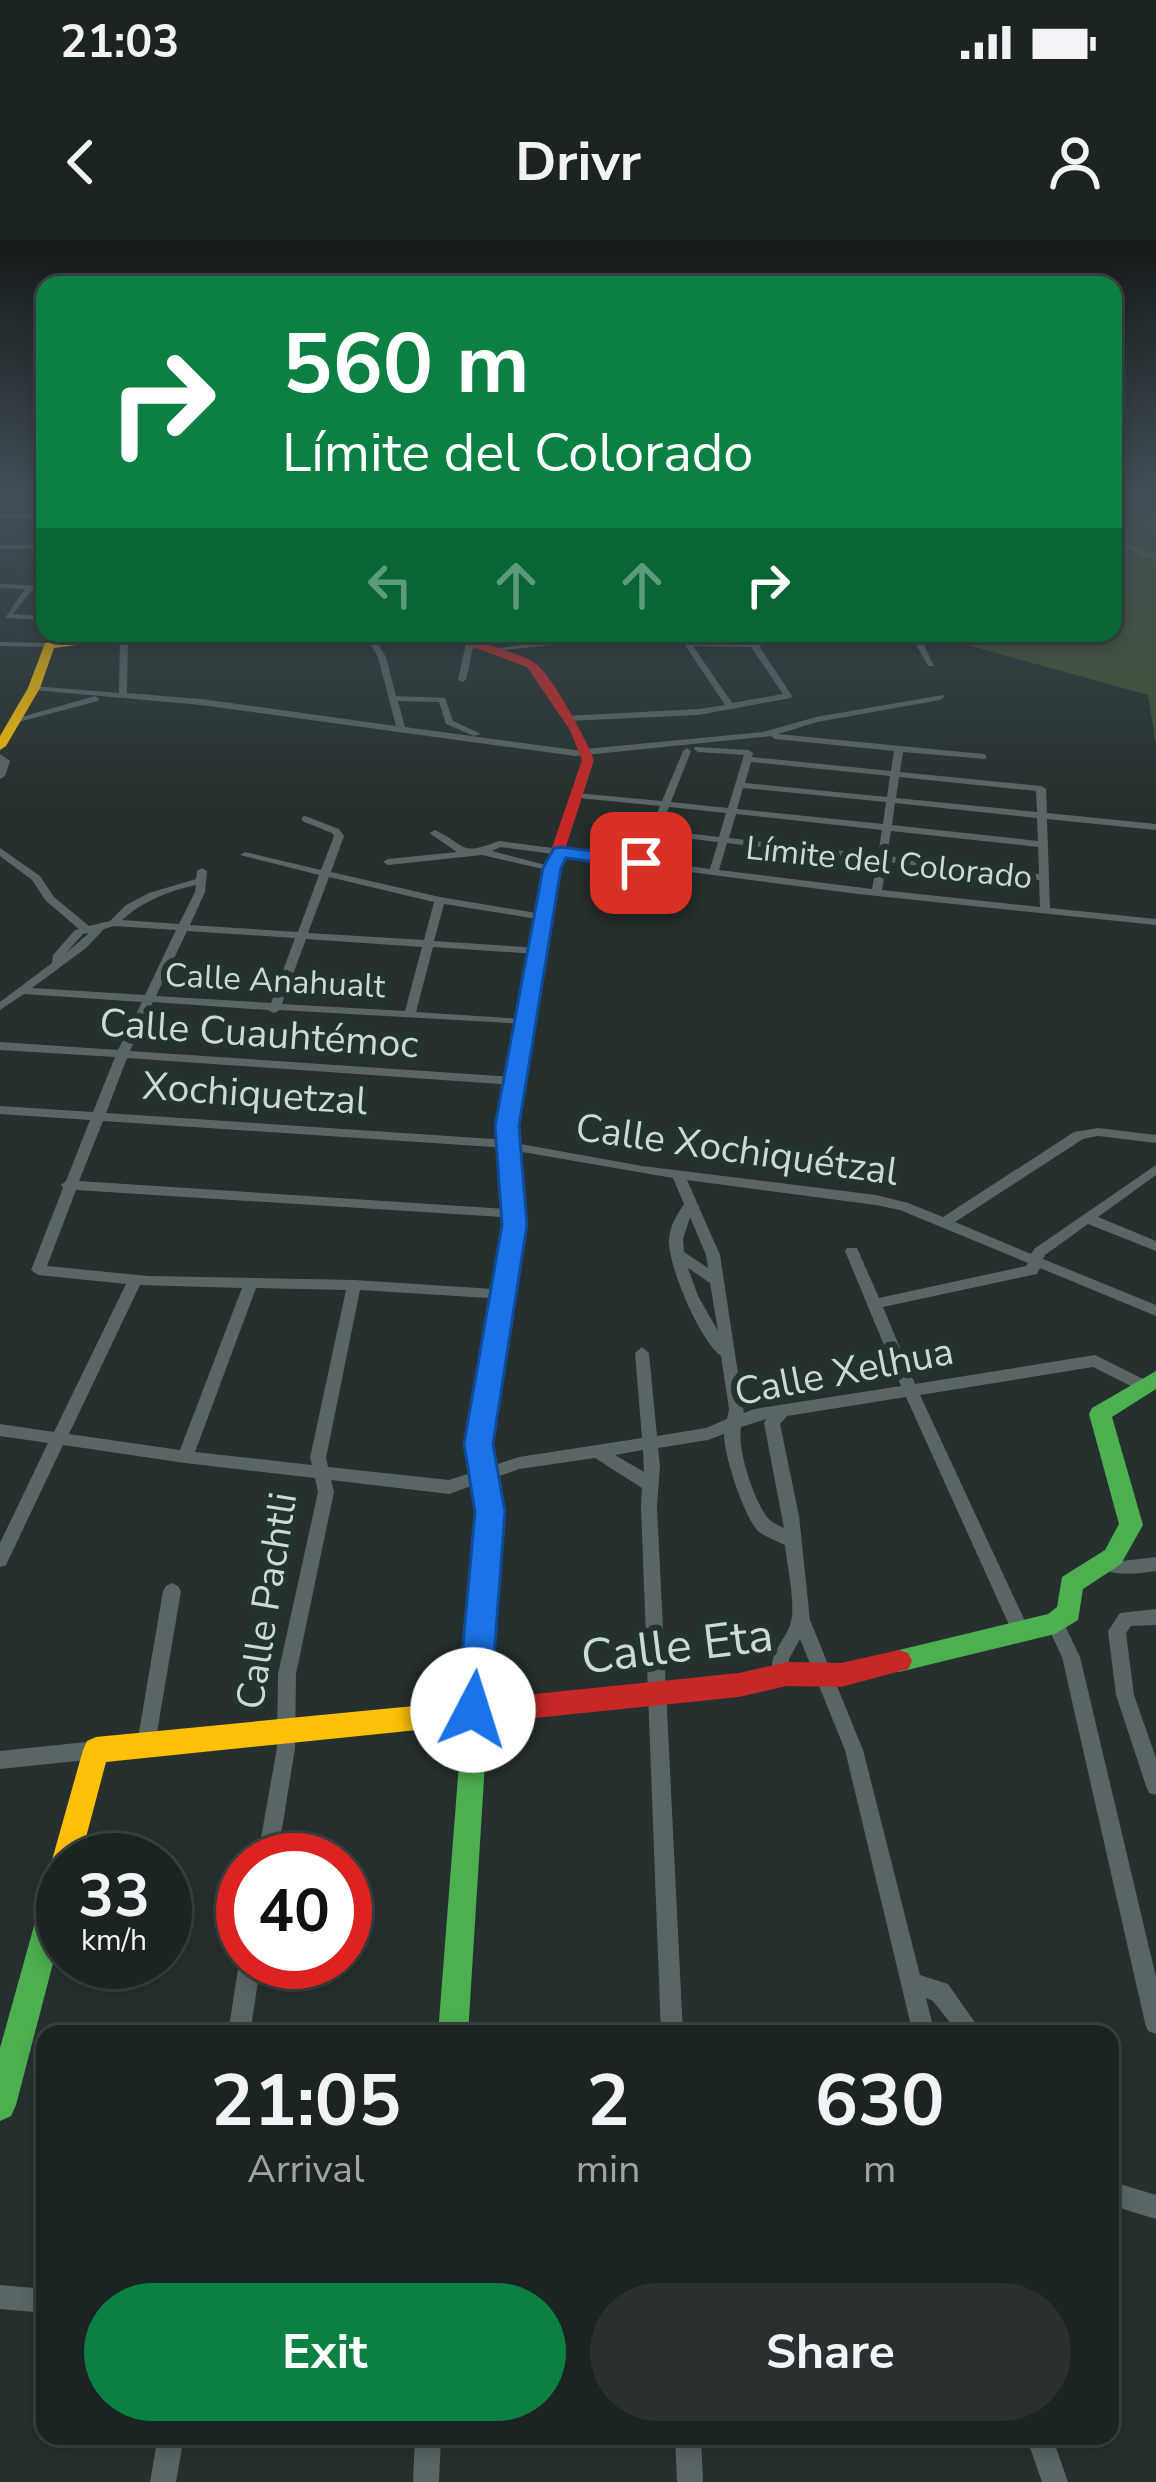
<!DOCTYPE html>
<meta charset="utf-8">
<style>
body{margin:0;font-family:"Nunito Sans",sans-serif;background:#29302f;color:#f1f3f6;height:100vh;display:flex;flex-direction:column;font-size:45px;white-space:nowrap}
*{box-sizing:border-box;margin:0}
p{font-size:39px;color:#a0a4a5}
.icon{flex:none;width:66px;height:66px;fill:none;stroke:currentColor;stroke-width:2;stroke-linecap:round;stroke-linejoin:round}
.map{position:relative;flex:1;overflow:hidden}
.side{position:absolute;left:36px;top:1785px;width:1083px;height:420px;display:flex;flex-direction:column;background:#1c2422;border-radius:24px;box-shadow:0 6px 18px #0003,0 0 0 3px #3a4140}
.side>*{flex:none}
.hud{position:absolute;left:36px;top:36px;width:1086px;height:366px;border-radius:24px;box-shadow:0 6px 18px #0003,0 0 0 3px #3a4140;background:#0b8043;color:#fff;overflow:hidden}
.speed{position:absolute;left:36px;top:1593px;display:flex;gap:24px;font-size:60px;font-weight:700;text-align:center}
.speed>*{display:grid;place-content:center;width:156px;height:156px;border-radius:50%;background:#1c2422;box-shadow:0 6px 18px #0003,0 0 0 3px #3a4140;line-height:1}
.speed small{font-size:30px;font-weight:400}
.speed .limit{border:18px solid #d22;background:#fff;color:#111}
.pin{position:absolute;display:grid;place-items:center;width:102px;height:102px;color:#fff;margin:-51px;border-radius:24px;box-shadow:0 6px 18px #0006}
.me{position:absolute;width:132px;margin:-66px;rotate:5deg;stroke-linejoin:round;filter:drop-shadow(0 0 9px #0008)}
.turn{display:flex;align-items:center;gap:42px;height:252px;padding:0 48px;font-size:54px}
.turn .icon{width:156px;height:156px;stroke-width:2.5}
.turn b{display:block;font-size:84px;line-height:102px}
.lanes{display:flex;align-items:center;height:114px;padding:0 48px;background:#0003;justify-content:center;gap:60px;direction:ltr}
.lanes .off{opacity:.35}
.eta{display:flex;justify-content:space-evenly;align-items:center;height:204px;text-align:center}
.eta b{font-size:72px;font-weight:700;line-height:84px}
.action{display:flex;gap:24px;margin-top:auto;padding:24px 48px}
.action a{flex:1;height:138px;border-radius:72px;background:#0b8043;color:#fff;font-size:48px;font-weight:700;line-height:138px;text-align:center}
.action a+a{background:#29302f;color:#f1f3f6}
.status{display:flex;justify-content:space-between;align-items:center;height:84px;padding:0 60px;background:#1c2422;direction:ltr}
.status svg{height:33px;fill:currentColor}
header{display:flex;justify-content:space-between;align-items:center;height:156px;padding:0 48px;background:#1c2422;font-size:54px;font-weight:700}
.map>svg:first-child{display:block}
</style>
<div class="status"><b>21:03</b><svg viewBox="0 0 49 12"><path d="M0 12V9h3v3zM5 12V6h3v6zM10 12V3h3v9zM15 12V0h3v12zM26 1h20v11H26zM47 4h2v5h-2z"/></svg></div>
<header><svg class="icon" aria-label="back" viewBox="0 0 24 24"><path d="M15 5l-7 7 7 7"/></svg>Drivr<svg class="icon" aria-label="person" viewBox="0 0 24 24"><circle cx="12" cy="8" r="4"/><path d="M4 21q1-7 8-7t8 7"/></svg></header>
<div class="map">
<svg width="1156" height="2242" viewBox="0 0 1156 2242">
<rect width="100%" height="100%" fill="#26302e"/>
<!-- green -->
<path fill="#43532e" d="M1113 265 1156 271V505L1148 455 960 403 996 393H1113Z"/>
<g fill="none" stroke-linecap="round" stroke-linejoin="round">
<!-- street -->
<path fill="#5a6666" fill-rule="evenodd" d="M45 274V278L0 279V275Z
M1113 299 1156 316V320L1113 303Z
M0 305H45V309H0Z
M0 344 45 346V350H32L13 374 45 376V380L5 378 25 349 0 348Z
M55 393H63L49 407 0 406V402L47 403Z
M363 393H371L386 417 396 456 445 458 453 481 481 494 474 496 446 484 439 462 398 461 405 487 575 510 763 492 816 477 943 455 944 457 940 460 817 482 778 494 983 514 986 515V519L903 512 900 532 1041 546 1046 549 1047 573 1156 584V590L1047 579 1050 668 1156 679V685L858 654 500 607 492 611 557 628 552 631 482 615 388 625 383 622 388 619 457 612 432 595 430 593 435 590C469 607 459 616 499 601L638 619 660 566 579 558 574 555 576 553 662 561 683 511 687 508 691 511 671 562 728 568 744 515 698 512 694 509 695 507 749 510 753 513 752 517 891 531 894 511 775 499 771 496 575 516 201 465 34 450 30 448 34 446 119 453 120 397 124 395 128 397 127 453 201 459 396 486 378 417ZM751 522 890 536 887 557 745 543ZM899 537 1036 551 1037 572 896 558ZM743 548 886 562 883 584 737 569ZM895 563 1037 578 1038 601 892 585ZM669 567 726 573 719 597 660 590ZM736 574 882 590 878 615 729 598ZM891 591 1038 607 1039 634 887 616ZM657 595 718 602 710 629 647 620ZM727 603 877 621 872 649 719 630ZM887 622 1039 640 1040 667 882 650Z
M909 395 920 397 934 426H928L914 401 909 399 799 400 759 406 792 456 791 458 698 475 568 481 564 478 565 476 698 469 725 465 685 405 583 402 494 411 490 409 583 398 748 403 799 396ZM693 406 751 407 783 454 732 463Z
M470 401 474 403 466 440 462 442 458 440 466 403Z
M95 456 99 459 98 461 15 483 11 480Z
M0 514 10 521 5 536 0 539Z
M305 576 339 589 344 596 331 632 440 657 548 675V679L544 680 444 664 434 701 538 708 543 711 538 714 433 707 416 772 523 779 529 782 527 784 280 770 274 773 268 770 153 762 130 811 514 837 520 841 514 845 127 818 106 873 493 899 642 926 876 955 908 963 943 977 1074 892 1098 888 1156 895V903L1098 896 1083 899 955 982 1031 1014 1034 1009 1156 925V935L1098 977 1156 1001V1011L1088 984 1045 1015 1043 1019 1156 1065V1076L1040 1028 1037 1034 1032 1035 883 1067 915 1144 1095 1115 1149 1142 1152 1146 1149 1150H1139L1093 1127 920 1155 1030 1392 1027 1398 1021 1400 1015 1398 906 1157 787 1176 780 1184 799 1276 810 1380 863 1510 920 1735 948 1744 983 1794H959L933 1761 926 1758 935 1794H913L845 1510 800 1399 789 1419V1435L786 1441 780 1443 774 1441C765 1409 789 1402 792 1376 794 1355 787 1326 785 1305 777 1301 766 1297 759 1292 745 1280 723 1213 724 1194L708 1200 658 1208 660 1226 657 1267 683 1794H661L641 1267 642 1248 595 1218 519 1229 449 1254 331 1240 334 1252 296 1434 295 1508 277 1620H257L277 1508 278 1434 318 1252 315 1238 185 1223 63 1205 6 1325 0 1327V1303L48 1203 0 1196V1184L54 1192 126 1044 38 1035 31 1030 63 948 61 945 66 941 90 880 0 874V866L93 872 115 817 0 810V802L118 810 142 762 24 754 0 770V762L52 723 53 715 75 690 79 689 46 661 32 640 0 616V608L40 636 54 657 89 686 110 681 126 665 149 653 196 639 197 631 202 628 207 631 205 652 190 685 298 692 319 635 240 615 245 612 321 630 334 596 332 593 302 581V577ZM329 637 434 662 424 700 308 693ZM196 645 195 652 179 684 122 680C143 661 168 651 196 645ZM114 686 176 690 145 755 32 748 86 708 104 689ZM187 691 295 698 271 763 156 756ZM89 693 66 713 83 694ZM306 699 422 707 405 771 282 764ZM103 881 493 907 673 938 684 964C676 976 670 986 669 1000 668 1026 700 1101 721 1116L729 1169 727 1179 706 1188 657 1196 649 1113 642 1107 635 1113 642 1198 519 1217 449 1240 328 1227 326 1218 360 1050 504 1059 511 1054 509 1050 354 1040 148 1036 47 1026 76 950 516 978 521 976 523 973 521 970 79 941ZM687 940 876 965 900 970 1028 1023 1026 1026 879 1058 857 1008H847L845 1011 901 1146 754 1169 744 1173 720 1015ZM690 977 706 1015 708 1028 684 1012 683 999ZM688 1028 710 1043 718 1091 698 1056ZM140 1045 242 1048 180 1210 69 1194ZM256 1048 346 1050 310 1218 312 1225 195 1212ZM766 1179 764 1183 784 1288C777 1285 771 1282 767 1277 753 1258 737 1209 741 1187ZM643 1210 644 1232 615 1215Z
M1106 1317 1122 1321 1156 1317V1331C1135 1334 1120 1336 1100 1329L1097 1324 1100 1319Z
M172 1343 178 1346 181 1351 155 1504 153 1510 146 1513 139 1510 137 1504 163 1351 166 1346Z
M1156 1369V1385L1131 1386 1126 1393 1134 1455 1156 1518V1555L1149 1553 1146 1546 1116 1455 1108 1391 1120 1373Z
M1055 1375 1061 1377 1080 1417 1156 1737V1794L1148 1791 1145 1783 1062 1417 1046 1383 1049 1377Z
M96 1501 103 1504 105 1510 103 1516 96 1519 0 1529V1511Z
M243 1714V1722H261L250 1794H228L239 1722Z
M1110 1941 1156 1955V1979L1110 1965Z
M0 2045 45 2049V2073L0 2069Z
M158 2196H184L176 2242H150Z
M415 2196H441L439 2242H413Z
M675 2196H701L703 2242H677Z
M1026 2196H1052L1068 2242H1042Z"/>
<!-- fast -->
<path fill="#4caf50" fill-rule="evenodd" d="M1156 1131V1149L1112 1177 1143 1285 1121 1324 1083 1349 1078 1380 1055 1394 899 1432 890 1429 886 1421 890 1413 899 1410 1048 1374 1057 1367 1062 1337 1105 1310 1119 1284 1089 1174 1092 1168Z
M481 1384 490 1387 493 1395 468 1794H438L469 1395 472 1387Z
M63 1618 68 1620H63V1685L16 1865 11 1876 0 1881V1808L49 1632 53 1622Z"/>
<!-- slow -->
<path fill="#ffc107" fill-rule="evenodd" d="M130 393H165L54 408 40 448 6 506 0 510V496L28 448 45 403Z
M507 890 516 896 524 956 523 1005 502 1102 489 1204 502 1272 493 1395 490 1403 481 1406 472 1403 469 1395 478 1272 467 1204 482 1102 503 1005 506 956 498 896Z
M486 1459 495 1462 499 1471 495 1480 486 1483 106 1522 80 1620H63V1633L56 1630 52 1620 83 1510 87 1501 96 1497Z"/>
<!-- jam -->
<path fill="#c62828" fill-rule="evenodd" d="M435 393C452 393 521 413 535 423 552 435 586 499 594 520L559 628 516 896 507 902 498 896 545 628 582 520 570 490 527 427Z
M899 1410 908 1413 912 1421 908 1429 841 1447 787 1446 739 1457 486 1483 477 1480 473 1471 477 1462 486 1459 739 1433 787 1422 841 1423Z"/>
</g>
<!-- sky -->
<linearGradient id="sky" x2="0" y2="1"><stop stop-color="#151a19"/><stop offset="0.45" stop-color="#414e57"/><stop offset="1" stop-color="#414e57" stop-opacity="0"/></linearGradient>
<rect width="1156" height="567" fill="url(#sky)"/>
<!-- route -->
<path fill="#1a73e8" stroke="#114b97" stroke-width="3" d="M560 607 641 617 651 623 641 628 566 618 561 628 519 886 527 985 493 1204 505 1272 490 1470 485 1481 473 1485 462 1481 457 1470 475 1272 464 1204 502 985 495 886 543 628 554 608Z"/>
<g text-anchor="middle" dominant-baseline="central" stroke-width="12" stroke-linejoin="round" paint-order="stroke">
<!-- far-street labels -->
<g font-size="33" fill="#ced8d6" stroke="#233330">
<text transform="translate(889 623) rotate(6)">Límite del Colorado</text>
<text transform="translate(275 741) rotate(3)">Calle Anahualt</text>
</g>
<!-- street labels -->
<g font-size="39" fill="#ced8d6" stroke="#233330">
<text transform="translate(259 794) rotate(4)">Calle Cuauhtémoc</text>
<text transform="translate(255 854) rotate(4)">Xochiquetzal</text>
<text transform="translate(737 910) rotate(8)">Calle Xochiquétzal</text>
<text transform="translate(844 1132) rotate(-11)">Calle Xelhua</text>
<text transform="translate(267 1361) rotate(-81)">Calle Pachtli</text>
</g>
<!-- near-street labels -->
<g font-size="48" fill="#ced8d6" stroke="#233330">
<text transform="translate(677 1406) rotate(-7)">Calle Eta</text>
</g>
</g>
</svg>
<div class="speed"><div>33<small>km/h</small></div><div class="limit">40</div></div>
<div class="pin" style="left:641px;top:623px;background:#d93025"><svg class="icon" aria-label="arrive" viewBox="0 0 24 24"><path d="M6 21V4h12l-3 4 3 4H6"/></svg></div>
<svg class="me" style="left:473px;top:1470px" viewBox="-20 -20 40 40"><circle r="19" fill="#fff"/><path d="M0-13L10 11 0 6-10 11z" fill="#1a73e8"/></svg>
<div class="hud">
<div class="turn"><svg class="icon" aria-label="right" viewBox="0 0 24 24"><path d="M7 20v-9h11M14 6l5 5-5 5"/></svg><div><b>560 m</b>Límite del Colorado</div></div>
<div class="lanes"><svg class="icon off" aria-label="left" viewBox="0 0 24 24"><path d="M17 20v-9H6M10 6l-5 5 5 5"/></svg><svg class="icon off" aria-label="ahead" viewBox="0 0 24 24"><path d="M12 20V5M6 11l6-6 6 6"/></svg><svg class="icon off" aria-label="ahead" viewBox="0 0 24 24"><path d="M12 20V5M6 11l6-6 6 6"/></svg><svg class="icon" aria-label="right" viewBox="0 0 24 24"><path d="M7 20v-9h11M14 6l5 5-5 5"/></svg></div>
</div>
<section class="side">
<div class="eta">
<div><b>21:05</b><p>Arrival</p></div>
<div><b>2</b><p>min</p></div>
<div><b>630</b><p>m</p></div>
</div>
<div class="action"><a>Exit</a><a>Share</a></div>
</section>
</div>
